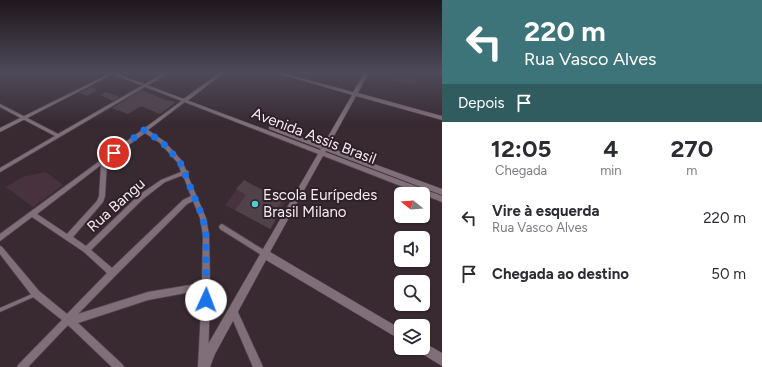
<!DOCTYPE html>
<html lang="pt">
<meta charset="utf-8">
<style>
body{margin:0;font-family:Figtree,sans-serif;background:#f2f2f3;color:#2b2b33;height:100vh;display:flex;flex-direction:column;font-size:15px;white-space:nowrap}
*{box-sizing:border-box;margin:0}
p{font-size:13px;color:#7c7c81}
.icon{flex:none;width:22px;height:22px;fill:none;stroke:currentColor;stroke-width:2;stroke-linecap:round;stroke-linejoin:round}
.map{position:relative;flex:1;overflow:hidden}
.sheet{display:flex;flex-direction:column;background:#fff;width:320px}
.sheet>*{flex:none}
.top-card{background:#3d7479;color:#fff;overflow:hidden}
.needle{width:26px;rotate:287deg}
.controls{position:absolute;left:394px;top:187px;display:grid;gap:8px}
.controls a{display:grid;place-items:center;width:36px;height:36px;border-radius:6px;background:#fff;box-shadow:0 1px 3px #0004;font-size:20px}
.pin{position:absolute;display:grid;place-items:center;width:34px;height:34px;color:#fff;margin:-17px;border:2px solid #fff;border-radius:50%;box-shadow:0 1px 4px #0007}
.me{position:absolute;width:44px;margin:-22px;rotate:2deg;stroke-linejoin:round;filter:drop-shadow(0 0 3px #0008)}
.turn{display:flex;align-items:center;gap:14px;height:84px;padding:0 16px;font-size:18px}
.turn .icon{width:52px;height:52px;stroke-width:2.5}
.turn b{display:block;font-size:28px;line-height:34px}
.then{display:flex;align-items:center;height:38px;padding:0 16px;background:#0003;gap:8px;font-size:15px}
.eta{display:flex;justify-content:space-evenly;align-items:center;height:68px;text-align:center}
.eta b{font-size:24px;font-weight:700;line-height:28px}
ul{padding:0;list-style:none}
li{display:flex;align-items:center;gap:12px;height:56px;padding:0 16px}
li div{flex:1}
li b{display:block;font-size:15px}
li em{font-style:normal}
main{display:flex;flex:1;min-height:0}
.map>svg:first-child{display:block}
</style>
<main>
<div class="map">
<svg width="442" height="367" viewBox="0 0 442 367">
<rect width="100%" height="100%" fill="#392a32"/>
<!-- built -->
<path fill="#47323d" d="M396 72H419L415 86 392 80Z
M46 172 63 185 33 207 6 187 22 177Z
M244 180 285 202 271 229 225 205Z"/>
<!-- building -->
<path fill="#514149" d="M90 87 98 90 87 96 79 93Z
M142 90 166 100 176 102 160 114 141 106 128 114 112 108Z
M106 92 120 97 113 101 100 95Z
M244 180 282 201 275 211 279 213 270 229 235 210 246 195 236 189Z"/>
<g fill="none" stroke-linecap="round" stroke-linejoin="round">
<!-- service casing -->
<g stroke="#53464e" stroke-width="5">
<path id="service" d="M0 310 34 295"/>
</g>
<!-- minor casing -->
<g stroke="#53464e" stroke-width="1.5">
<path id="minor" d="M166 72H170L0 172V168L55 136 0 107V104L58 134Z
M183 100 186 101 148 130 164 141 182 161 186 170 189 172 187 174 206 218 209 235 210 286 208 367H198L202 290 148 300 78 323 122 364 124 367H112L68 325 28 367H17L19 364 62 320 33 297 0 254V246L2 247 39 291 67 314 107 273 84 252 32 217 0 241V234ZM145 133 160 143 178 163 181 172 161 180 139 195 86 246 73 237 103 202 105 196 107 161ZM101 165 99 196 97 201 67 234 37 214ZM183 175 191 196 183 200 112 268 91 250 143 199 165 182ZM193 201 200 218 203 235 202 283 148 292 78 314 115 276 187 204Z
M222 224 267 252 268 254 267 256 265 257 263 256 220 229 219 227 220 225Z
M233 307 236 308 263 367H253L229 311 230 308Z"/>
</g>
<!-- tertiary casing -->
<g stroke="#53464e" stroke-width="1">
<path id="tertiary" d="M113 72H117L0 132V128Z
M221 72H225L186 102H182V100Z
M273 72H278L353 92 365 72H369L358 93 442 116V120L356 96 270 252 401 329V340L266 260 215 354 210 367H198L207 346 352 95Z
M435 72H442V74L435 73Z
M423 342 442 353V366L419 352 417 348H423Z"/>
</g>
<!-- secondary casing -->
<g stroke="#53464e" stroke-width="1">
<path id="secondary" d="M107 72H112L442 196V202Z
M271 126 442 189V195L269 129V127Z"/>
</g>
<!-- path -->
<path stroke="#9d9197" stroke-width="1" stroke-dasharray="0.5 2" stroke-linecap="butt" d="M296 131 298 128"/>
<!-- service -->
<use href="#service" stroke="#806f78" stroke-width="3.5"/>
<!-- minor -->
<use href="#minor" fill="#806f78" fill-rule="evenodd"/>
<!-- tertiary -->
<use href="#tertiary" fill="#806f78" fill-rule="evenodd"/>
<!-- secondary -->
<use href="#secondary" fill="#806f78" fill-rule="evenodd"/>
</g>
<!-- sky -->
<linearGradient id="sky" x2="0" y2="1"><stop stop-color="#1f171c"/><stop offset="0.59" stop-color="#4e4a5a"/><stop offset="1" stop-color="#4e4a5a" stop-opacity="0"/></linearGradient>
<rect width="442" height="123" fill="url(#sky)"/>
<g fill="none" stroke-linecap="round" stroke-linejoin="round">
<!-- route -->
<path stroke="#1a73e8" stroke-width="7" stroke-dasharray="0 12.6" d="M114 153 144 130 162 142 180 162 203 218 206 235V300"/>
</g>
<!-- markers -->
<circle fill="#52cdce" stroke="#2f2028" stroke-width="1.5" cx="255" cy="204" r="4"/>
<g text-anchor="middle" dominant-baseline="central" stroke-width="4" stroke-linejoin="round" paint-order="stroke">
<!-- street labels -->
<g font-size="15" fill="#f6ecf1" stroke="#2f2028">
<text transform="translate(314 136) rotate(21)">Avenida Assis Brasil</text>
<text transform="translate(116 205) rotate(-42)">Rua Bangu</text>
</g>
<!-- poi labels -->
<g font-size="15" fill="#f6ecf1" stroke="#2f2028" text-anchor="start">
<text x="263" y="195">Escola Eurípedes<tspan x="263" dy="17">Brasil Milano</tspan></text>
</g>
</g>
</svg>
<div class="controls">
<a><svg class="needle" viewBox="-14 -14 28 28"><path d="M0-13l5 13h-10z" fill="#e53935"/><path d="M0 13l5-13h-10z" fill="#7c7c81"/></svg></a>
<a><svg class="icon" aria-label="sound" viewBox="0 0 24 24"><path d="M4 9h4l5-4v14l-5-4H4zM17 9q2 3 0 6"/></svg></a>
<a><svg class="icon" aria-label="search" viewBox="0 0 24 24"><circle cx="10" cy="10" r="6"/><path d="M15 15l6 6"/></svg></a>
<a><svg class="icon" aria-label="layers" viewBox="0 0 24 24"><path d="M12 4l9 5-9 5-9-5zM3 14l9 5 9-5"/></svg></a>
</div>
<div class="pin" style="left:114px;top:153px;background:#d93025"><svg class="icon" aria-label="arrive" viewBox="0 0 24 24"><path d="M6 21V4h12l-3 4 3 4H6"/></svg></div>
<svg class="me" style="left:206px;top:300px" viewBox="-20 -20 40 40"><circle r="19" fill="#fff"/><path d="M0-13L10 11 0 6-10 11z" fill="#1a73e8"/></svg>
</div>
<section class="sheet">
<div class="top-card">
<div class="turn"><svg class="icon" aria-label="left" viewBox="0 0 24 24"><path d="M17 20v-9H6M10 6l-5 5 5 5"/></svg><div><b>220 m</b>Rua Vasco Alves</div></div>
<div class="then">Depois<svg class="icon" aria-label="arrive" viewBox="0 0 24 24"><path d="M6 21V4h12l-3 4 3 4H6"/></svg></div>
</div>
<div class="eta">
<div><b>12:05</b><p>Chegada</p></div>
<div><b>4</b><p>min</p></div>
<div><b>270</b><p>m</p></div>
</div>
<ul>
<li><svg class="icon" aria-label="left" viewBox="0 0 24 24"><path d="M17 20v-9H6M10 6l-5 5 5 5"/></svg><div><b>Vire à esquerda</b><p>Rua Vasco Alves</p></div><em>220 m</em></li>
<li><svg class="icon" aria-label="arrive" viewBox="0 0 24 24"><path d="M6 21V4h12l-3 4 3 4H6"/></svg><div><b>Chegada ao destino</b></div><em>50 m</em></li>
</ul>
</section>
</main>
